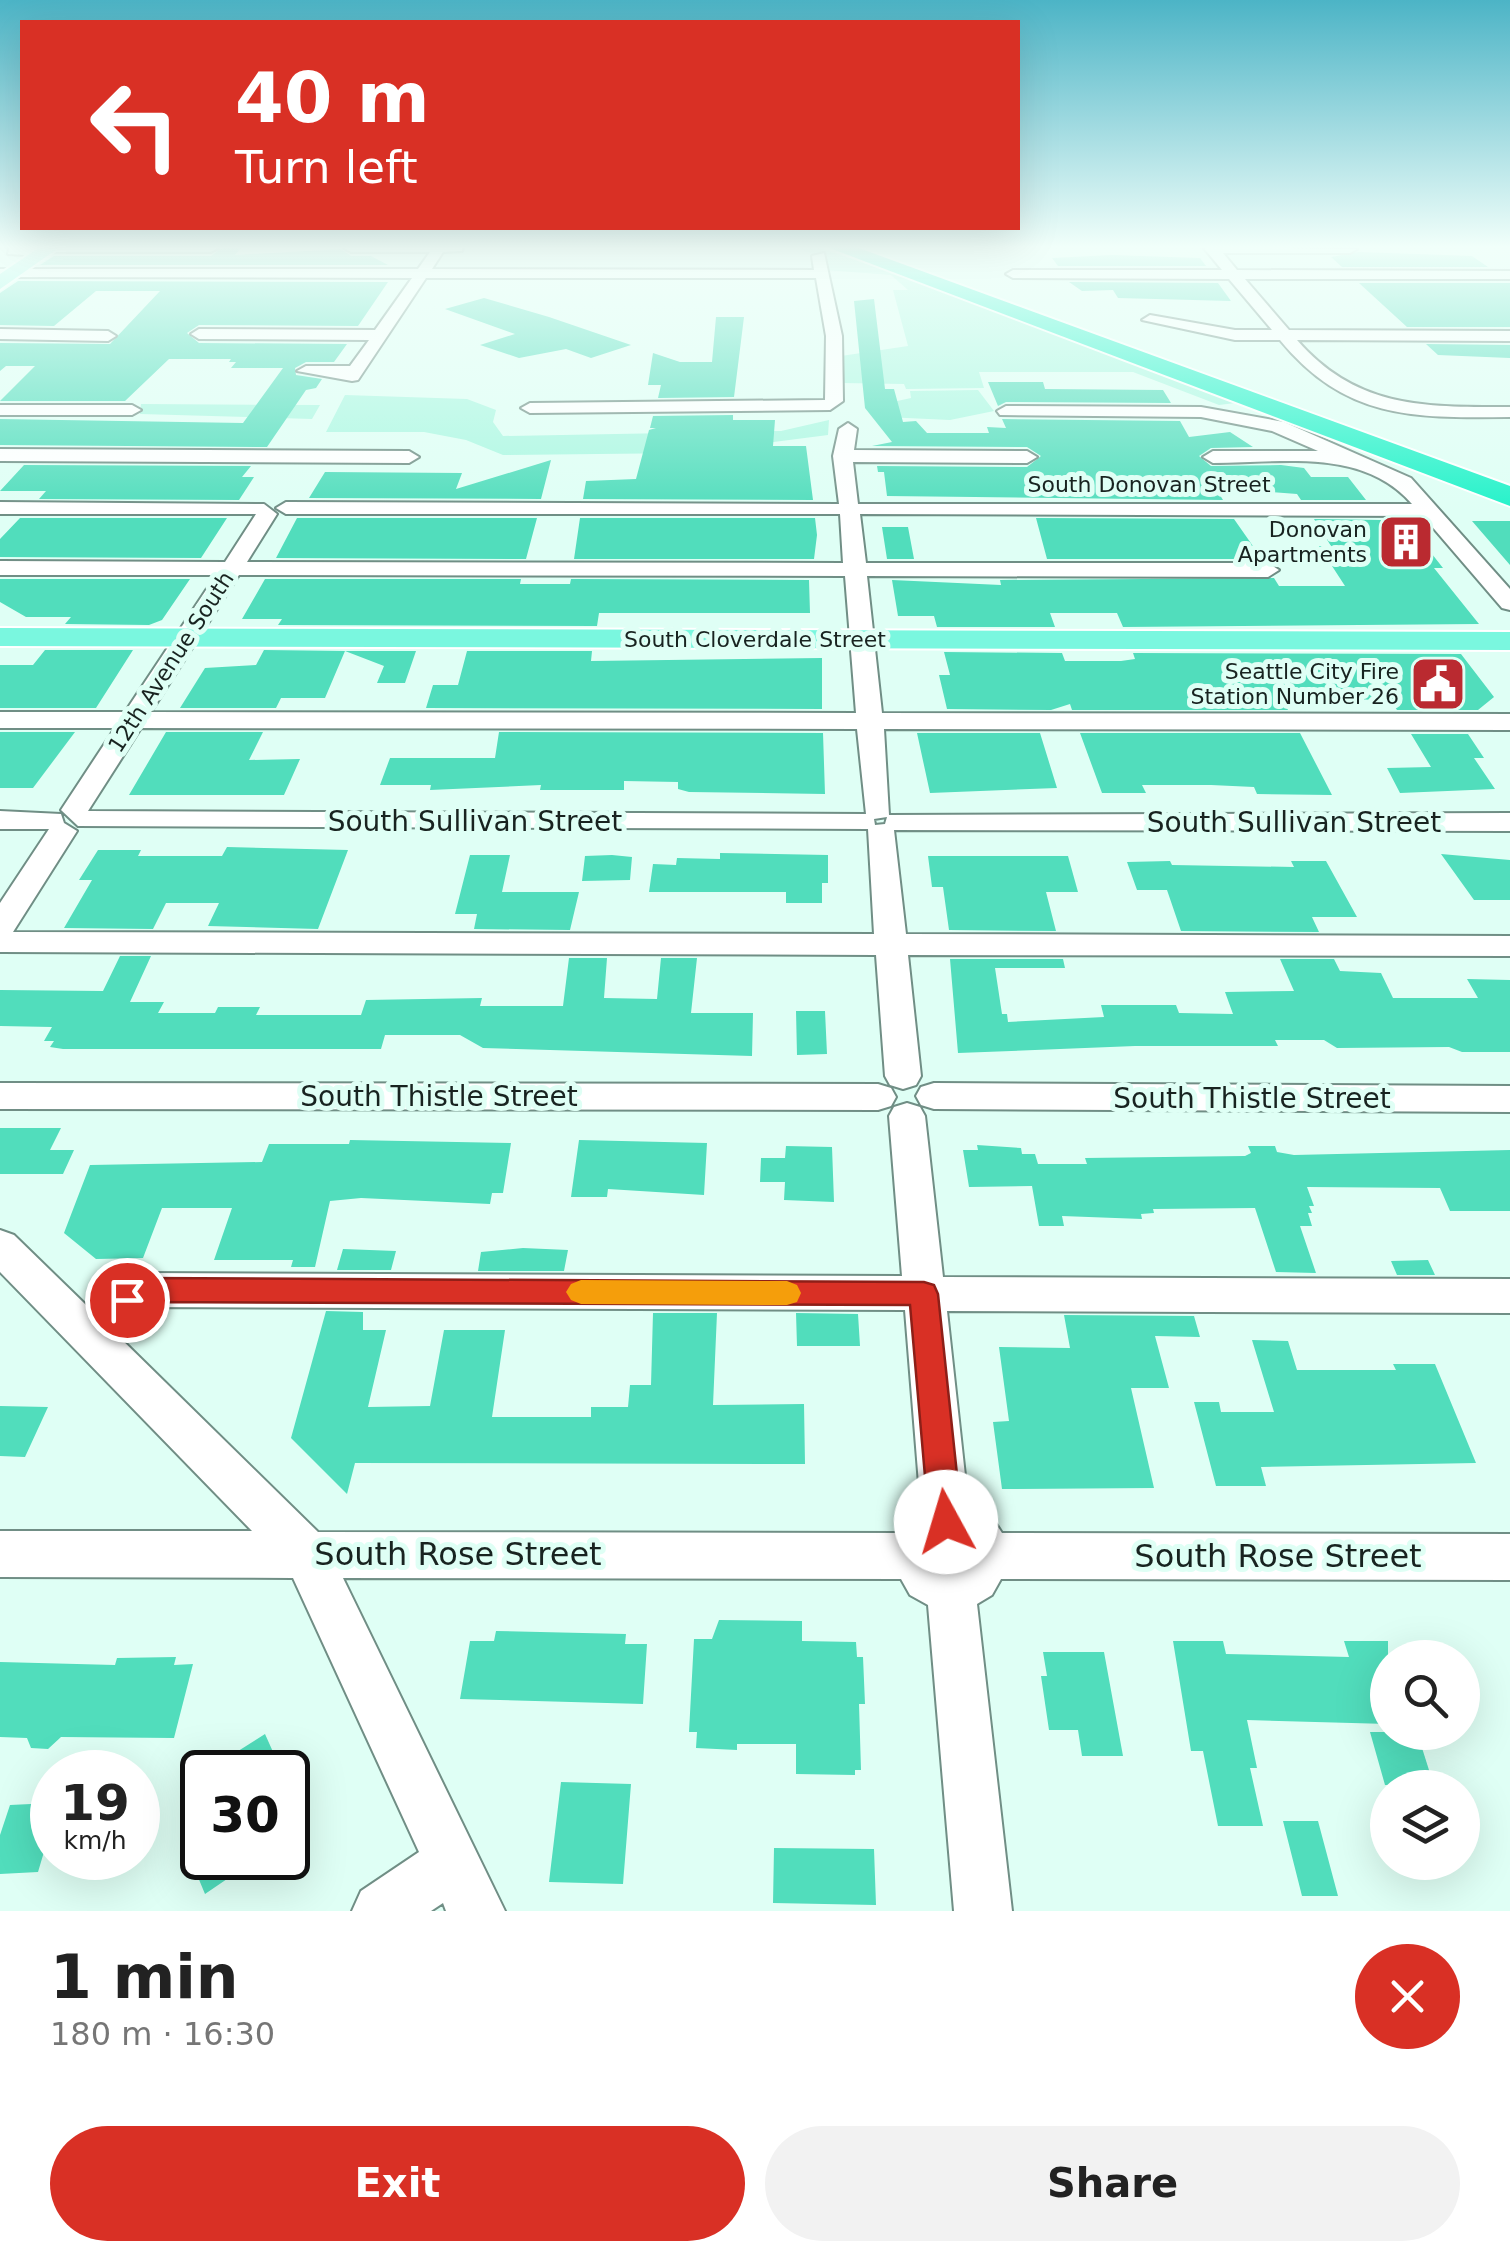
<!DOCTYPE html>
<meta charset="utf-8">
<style>
body{margin:0;font-family:"DejaVu Sans",sans-serif;background:#f2f2f2;color:#222;height:100vh;display:flex;flex-direction:column;font-size:38px;white-space:nowrap}
*{box-sizing:border-box;margin:0}
p{font-size:32px;color:#767676}
.icon{flex:none;width:55px;height:55px;fill:none;stroke:currentColor;stroke-width:2;stroke-linecap:round;stroke-linejoin:round}
.map{position:relative;height:1911px;overflow:hidden}
.panel{display:flex;flex-direction:column;background:#fff;flex:1}
.panel>*{flex:none}
.banner{position:absolute;left:20px;top:20px;width:1000px;height:210px;border-radius:0px;box-shadow:0 10px 40px #0002;background:#d93025;color:#fff;overflow:hidden}
.fabs{position:absolute;left:1370px;top:1640px;display:grid;gap:20px}
.fabs a{display:grid;place-items:center;width:110px;height:110px;border-radius:50%;background:#fff;box-shadow:0 10px 40px #0002;font-size:50px}
.speed{position:absolute;left:30px;top:1750px;display:flex;gap:20px;font-size:50px;font-weight:700;text-align:center}
.speed>*{display:grid;place-content:center;width:130px;height:130px;border-radius:50%;background:#fff;box-shadow:0 10px 40px #0002;line-height:1}
.speed small{font-size:25px;font-weight:400}
.speed .limit{border:5px solid #111;border-radius:15px;background:#fff;color:#111}
.pin{position:absolute;display:grid;place-items:center;width:85px;height:85px;color:#fff;margin:-42px;border:5px solid #fff;border-radius:50%;box-shadow:0 2px 10px #0007}
.me{position:absolute;width:110px;margin:-55px;rotate:354deg;stroke-linejoin:round;filter:drop-shadow(0 0 8px #0008)}
.turn{display:flex;align-items:center;gap:35px;height:210px;padding:0 50px;font-size:45px}
.turn .icon{width:130px;height:130px;stroke-width:2.5}
.turn b{display:block;font-size:70px;line-height:85px}
.round{display:grid;place-items:center;flex:none;width:105px;height:105px;border-radius:52px;background:#f2f2f2}
.head{display:flex;align-items:center;justify-content:space-between;height:170px;padding:0 50px}
h1{font-size:60px;font-weight:600;line-height:75px}
.cta{display:flex;gap:20px;margin-top:auto;padding:20px 50px}
.cta a{flex:1;height:115px;border-radius:60px;background:#d93025;color:#fff;font-size:40px;font-weight:600;line-height:115px;text-align:center}
.cta a+a{background:#f2f2f2;color:#222}
.map>svg:first-child{display:block}
</style>
<div class="map">
<svg width="1510" height="1911" viewBox="0 0 1510 1911">
<rect width="100%" height="100%" fill="#dffff5"/>
<!-- green -->
<path fill="#aaf7e1" d="M793 247H816L889 271 1235 403 1219 405 1133 372H979L984 388 906 389 904 384 842 383 841 356 908 346 893 290H908L891 275 825 270 820 256Z
M978 390 994 411 950 420 885 417 879 405 911 398 910 391Z
M345 395 467 399 496 410 493 422 503 436 781 431 829 420 828 435 688 453 503 455 466 440 424 432H326Z
M141 404 320 405 312 419 140 414Z"/>
<!-- building -->
<path fill="#51ddbc" d="M222 248H241L235 255 341 249 351 256H371L388 265H40L54 256H211Z
M1359 252 1472 256 1488 267H1342L1331 257Z
M1112 255 1200 258 1206 266H1058L1052 258Z
M18 281 388 282 358 326 199 325 187 333 199 343 347 344 334 362H306L295 368 296 375 322 379 316 388 306 390 267 447 0 445V419L243 423 283 368H231L236 362H229L231 359H169L125 401H0L35 366H6L0 371V343L110 344 160 291H96L54 326 0 325V293Z
M1069 282 1218 283 1231 301 1118 298 1113 290 1082 291Z
M1359 283H1510V327H1407Z
M484 298 549 317 631 345 591 358 566 349 519 358 480 345 515 334 445 309Z
M874 299 885 389H894L903 422 916 421 927 433H989L987 427 1006 428 1002 419 1180 421 1189 437 1230 432 1253 447 1211 448 1199 456 1211 466 1281 465 1304 468 1311 477H1348L1366 500H1301L1297 494 1271 492H1218L1223 500 887 496 884 472H878L877 466 1027 467 1041 456 1027 447 872 446 892 442 865 408 854 301Z
M716 317H744L734 397 658 398 661 385H648L653 353 680 362H712Z
M1426 344 1510 345V358L1438 355Z
M988 382H1043L1045 389 1163 390 1171 403 1006 402 998 406Z
M733 415V420H775L773 446H806L813 500 583 499 586 481 636 479 649 430 656 428H650L653 416Z
M551 460 541 499 309 498 325 472 462 473 456 489Z
M24 465 251 466 242 477H254L239 500 39 499 46 491H0Z
M20 518H227L201 558 0 557V539Z
M297 518H537L526 559 276 558Z
M580 518H815L817 535 814 559H574Z
M1036 518 1234 519 1262 559H1047Z
M1314 519 1381 520 1391 525 1410 526 1443 568H1434L1479 624 1123 627 1117 613H1050L1055 627H937L934 616H898L892 580 1001 585 1000 580 1274 578 1279 586H1345L1319 546H1331Z
M1472 521H1510V565Z
M882 527H908L914 559H887Z
M0 579H190L162 620 149 625 65 624 71 617H26L0 602Z
M265 579H521L520 584H570L571 579 809 580 810 613H599L597 626 278 625 282 619H242Z
M45 650H133L96 708H0V665H33Z
M264 650 345 651 325 698H281L276 708H180L205 668 256 665Z
M345 651H416L405 683H377L384 666Z
M467 651H592L591 661 822 658V709L426 708 433 685H458Z
M944 652 1062 653 1065 661H1121L1135 659 1133 653 1461 654 1494 697 1478 710H1397L1391 701 1339 698H1282L1288 710H1072L1070 704 1051 710 947 709 939 675H950Z
M0 732H75L33 788H0Z
M166 732H263L249 760 300 759 284 795H129Z
M499 732 823 733 825 794 689 792 678 789V782L624 781V790H540L541 785 430 790 431 785H380L390 758H495Z
M917 733H1040L1057 788 930 793Z
M1080 733H1300L1332 795 1257 794 1254 787 1211 785H1142L1146 793H1102Z
M1411 734H1468L1484 758H1474L1495 789 1400 793 1387 768 1431 767Z
M227 847 348 850 318 929 208 926 219 903H166L153 929 64 928 92 880H79L98 850H141L138 856H222Z
M720 853 828 855V883H822V903H786V892H649L653 864 676 865 677 858 720 859Z
M1441 854 1510 860V900H1474Z
M470 855H510L502 892H579L570 930 474 929 477 914H455Z
M612 855 632 857 630 880 582 881 585 856Z
M928 856H1068L1078 892H1046L1056 931 949 930 943 887H932Z
M1170 861 1172 865 1294 867 1291 861H1326L1357 917H1312L1319 932 1181 931 1167 890H1137L1127 862Z
M120 956H151L130 1002H164L158 1013H215L218 1007H260L256 1015H361L366 1000 482 998 480 1006H563L569 958H607L604 998 657 999 661 958H697L691 1013H753L752 1056 483 1048 460 1035H385L381 1049H63L50 1047 54 1041H44L52 1027 0 1026V990L103 991Z
M950 959H1063L1065 968H995L1002 1014H1007L1008 1022 1104 1017 1101 1005H1176L1179 1013 1233 1014 1225 992 1294 991 1280 959H1334L1340 971 1381 973 1393 998H1478L1467 979 1510 980V1052H1462L1449 1047 1337 1048 1324 1040H1275L1278 1046H1135L958 1053Z
M796 1011H825L827 1054 797 1055Z
M0 1128H61L50 1150H74L63 1174H0Z
M350 1140 511 1143 503 1193H492L490 1204 361 1198 330 1201 315 1267H291L293 1260H214L232 1208H162L143 1258 96 1259 64 1233 90 1165 262 1162 269 1144H349Z
M579 1140 707 1143 704 1195 608 1189 607 1197H571Z
M977 1145 1021 1148 1022 1154H1035L1038 1164H1087L1085 1158 1245 1156 1251 1153 1248 1146H1275L1277 1152 1294 1155 1510 1150V1211H1450L1440 1188 1307 1187 1314 1206H1309L1312 1213H1308L1312 1226H1300L1316 1273 1276 1272 1255 1208 1153 1209 1154 1213 1141 1214 1142 1219 1062 1216 1064 1226H1039L1032 1186 969 1187 963 1150H978Z
M786 1146 832 1147 834 1202 784 1200 785 1182H760L761 1158H785Z
M523 1248 568 1250 564 1271H478L481 1252Z
M343 1249 396 1251 391 1270H337Z
M1428 1260 1435 1275H1397L1391 1261Z
M326 1311 363 1312V1330H386L368 1407 430 1406 444 1330H505L492 1417H591V1407H628L630 1385H651L653 1313H717L713 1405 804 1404 805 1464 355 1463 347 1494 291 1438Z
M796 1313 858 1314 860 1346H797Z
M1064 1315 1194 1316 1200 1337 1155 1336 1169 1388H1131L1154 1488 1002 1489 993 1422 1009 1421 999 1347 1070 1348Z
M1252 1340 1288 1341 1297 1370H1396L1393 1364H1435L1476 1463 1261 1467 1266 1486H1216L1194 1402H1219L1221 1412H1274Z
M0 1406 48 1407 25 1457 0 1456Z
M719 1620 802 1621V1641L856 1642 857 1657H863L865 1704H859L861 1770H855V1775L796 1774V1744H737V1750L696 1748 697 1732H689L694 1639H712Z
M496 1631 626 1634 625 1644H647L643 1704 460 1699 470 1641H494Z
M1173 1641H1223L1226 1654 1349 1657 1344 1641H1388V1724L1247 1720 1257 1768H1250L1263 1826H1218L1203 1751H1191Z
M1043 1652H1104L1123 1756H1082L1078 1730H1049L1041 1676H1047Z
M176 1657 174 1665 193 1664 174 1738 61 1737 48 1749 31 1748 27 1738 0 1737V1662L115 1665 117 1658Z
M1370 1732H1417L1434 1786 1385 1785Z
M265 1734 282 1772H205Z
M561 1782 631 1784 623 1884 549 1882Z
M52 1803V1825L38 1872 0 1874V1835L10 1805Z
M1283 1821H1318L1338 1896H1302Z
M774 1848 874 1849 876 1905 773 1903Z
M190 1858H258L205 1894Z"/>
<g fill="none" stroke-linecap="round" stroke-linejoin="round">
<!-- minor casing -->
<g stroke="#708e85" stroke-width="4">
<path id="minor" d="M9 247H217L218 248 211 252H49L42 256 8 254Z
M463 247 462 251 443 252 432 269 814 270 812 256 824 253 842 336 843 401 830 410 530 413 521 408 530 403 825 400 826 336 816 278H426L358 380 352 381 297 371 306 366H350L369 340 199 339 191 334 199 329 375 330 412 278 0 277V269H418L430 252H351L344 248Z
M1203 247 1357 249 1350 253H1223L1237 270 1510 271V279H1245L1289 330 1510 331V341L1297 340C1357 409 1425 407 1510 407V417C1413 418 1346 420 1280 340H1235L1142 320 1150 315 1235 330H1272L1229 279 1013 278 1006 274 1013 270H1222Z
M0 329 108 331 116 336 108 341 0 339Z
M0 405H132L141 410 132 415H0Z
M1006 406 1201 407 1284 422 1411 478 1510 589V610L1502 608 1423 516 860 514 866 563H1268L1279 570 1268 577 867 576 882 713 1510 714V730L884 729 889 815 1510 813V831L894 830 906 934 1510 936V956L908 955 921 1076 916 1085 903 1089 890 1085 885 1076 876 955 0 952V903L49 829H0V811L61 814 64 823 77 831 13 932 874 934 868 829 78 826 61 810 115 728H0V712H125L216 575H0V561L225 562 256 514H0V502L264 504 277 514 247 562 843 563 840 514H286L276 508 286 502 839 504 833 456 839 429 848 423 857 429 854 450 1027 451 1037 457 1027 463 853 462 858 504H1412C1363 447 1281 463 1213 463L1203 457 1213 451H1318L1272 431 1201 417 1000 415 997 411ZM239 575 845 576 856 713 151 712ZM141 728 857 729 866 814 88 811ZM887 817 885 824 875 825 874 819Z
M0 449 409 451 419 457 409 463 0 461Z
M0 1083 878 1084 891 1088 896 1097 891 1106 878 1110 0 1109Z
M934 1083 1510 1086V1112L934 1109 921 1105 916 1096 921 1087Z
M907 1103 920 1107 925 1116 943 1277 1510 1279V1313L947 1311 968 1503 989 1513 1002 1533 1510 1534V1580L1001 1579 992 1595 977 1604 1012 1911H954L928 1605 910 1595 901 1579 343 1578 505 1911H446L443 1903 431 1911H352L361 1891 419 1852 293 1578 0 1577V1531H252L0 1272V1230L14 1235 86 1305 141 1273 902 1276 889 1116 894 1107ZM149 1307 905 1310 921 1509 908 1518 900 1533 318 1532 114 1332ZM948 1544 960 1550 954 1564 942 1559Z"/>
</g>
<!-- major casing -->
<g stroke="#fff" stroke-width="4">
<path id="major" d="M40 247H60L0 289V274Z
M0 628 1510 632V650L0 646Z"/>
</g>
<!-- highway casing -->
<g stroke="#fff" stroke-width="4">
<path id="highway" d="M827 247H856L1510 486V506Z"/>
</g>
<!-- minor -->
<use href="#minor" fill="#fff" fill-rule="evenodd"/>
<!-- major -->
<use href="#major" fill="#7af7df" fill-rule="evenodd"/>
<!-- highway -->
<use href="#highway" fill="#22f2c9" fill-rule="evenodd"/>
</g>
<!-- sky -->
<linearGradient id="sky" x2="0" y2="1"><stop stop-color="#4cb4c6"/><stop offset="0.48" stop-color="#f1fffa"/><stop offset="1" stop-color="#f1fffa" stop-opacity="0"/></linearGradient>
<rect width="1510" height="514" fill="url(#sky)"/>
<!-- route -->
<path fill="#d93025" stroke="#8d1f18" stroke-width="2.5" d="M141 1278 924 1282 934 1285 938 1294 962 1522 958 1534 946 1538 934 1534 929 1522 910 1305 146 1302 127 1311 117 1308 113 1300 117 1291Z"/>
<!-- slow -->
<path fill="#f59e0b" d="M581 1280 787 1281 797 1285 801 1293 797 1302 787 1305 581 1304 571 1300 566 1292 571 1284Z"/>
<!-- icons -->
<defs>
<g id="building-square" transform="scale(2.875)"><rect x="-9" y="-9" width="18" height="18" rx="4" fill="#ba2a30" stroke="#dffff5"/><path d="M-4-6H4V6H1V3H-1V6H-4ZM-2.5-4.3h1.7v1.8h-1.7ZM.8-4.3h1.7v1.8H.8ZM-2.5-1h1.7V.8h-1.7ZM.8-1h1.7V.8H.8Z" fill="#fff"/></g>
<g id="civic-square" transform="scale(2.875)"><rect x="-9" y="-9" width="18" height="18" rx="4" fill="#ba2a30" stroke="#dffff5"/><path d="M-.6-6.5H3V-4.5H.6V-3L4-1V1h2V6H-6V1h2V-1L-.6-3ZM-1.2 2.5V6h2.4V2.5Z" fill="#fff"/></g>
</defs>
<g fill-rule="evenodd">
<use href="#building-square" x="1406" y="542"/>
<use href="#civic-square" x="1438" y="684"/>
</g>
<g text-anchor="middle" dominant-baseline="central" stroke-width="10" stroke-linejoin="round" paint-order="stroke">
<!-- far-street labels -->
<g font-size="22" fill="#182320" stroke="#dffff5">
<text x="1149" y="484">South Donovan Street</text>
<text x="755" y="639">South Cloverdale Street</text>
<text transform="translate(171 662) rotate(-57)">12th Avenue South</text>
</g>
<!-- far-poi labels -->
<g font-size="22" fill="#182320" stroke="#dffff5" text-anchor="end">
<text x="1367" y="529">Donovan<tspan x="1367" dy="25">Apartments</tspan></text>
<text x="1399" y="671">Seattle City Fire<tspan x="1399" dy="25">Station Number 26</tspan></text>
</g>
<!-- street labels -->
<g font-size="28" fill="#182320" stroke="#dffff5">
<text x="475" y="821">South Sullivan Street</text>
<text x="1294" y="822">South Sullivan Street</text>
<text x="439" y="1096">South Thistle Street</text>
<text x="1252" y="1098">South Thistle Street</text>
</g>
<!-- near-street labels -->
<g font-size="32" fill="#182320" stroke="#dffff5">
<text x="458" y="1554">South Rose Street</text>
<text x="1278" y="1556">South Rose Street</text>
</g>
</g>
</svg>
<div class="fabs">
<a><svg class="icon" aria-label="search" viewBox="0 0 24 24"><circle cx="10" cy="10" r="6"/><path d="M15 15l6 6"/></svg></a>
<a><svg class="icon" aria-label="layers" viewBox="0 0 24 24"><path d="M12 4l9 5-9 5-9-5zM3 14l9 5 9-5"/></svg></a>
</div>
<div class="speed"><div>19<small>km/h</small></div><div class="limit">30</div></div>
<div class="pin" style="left:127px;top:1300px;background:#d93025"><svg class="icon" aria-label="arrive" viewBox="0 0 24 24"><path d="M6 21V4h12l-3 4 3 4H6"/></svg></div>
<svg class="me" style="left:946px;top:1522px" viewBox="-20 -20 40 40"><circle r="19" fill="#fff"/><path d="M0-13L10 11 0 6-10 11z" fill="#d93025"/></svg>
<div class="banner">
<div class="turn"><svg class="icon" aria-label="left" viewBox="0 0 24 24"><path d="M17 20v-9H6M10 6l-5 5 5 5"/></svg><div><b>40 m</b>Turn left</div></div>
</div>
</div>
<section class="panel">
<div class="head"><div><h1>1 min</h1><p>180 m · 16:30</p></div><a class="round" style="background:#d93025;color:#fff"><svg class="icon" aria-label="close" viewBox="0 0 24 24"><path d="M6 6l12 12M18 6L6 18"/></svg></a></div>
<div class="cta"><a>Exit</a><a>Share</a></div>
</section>
